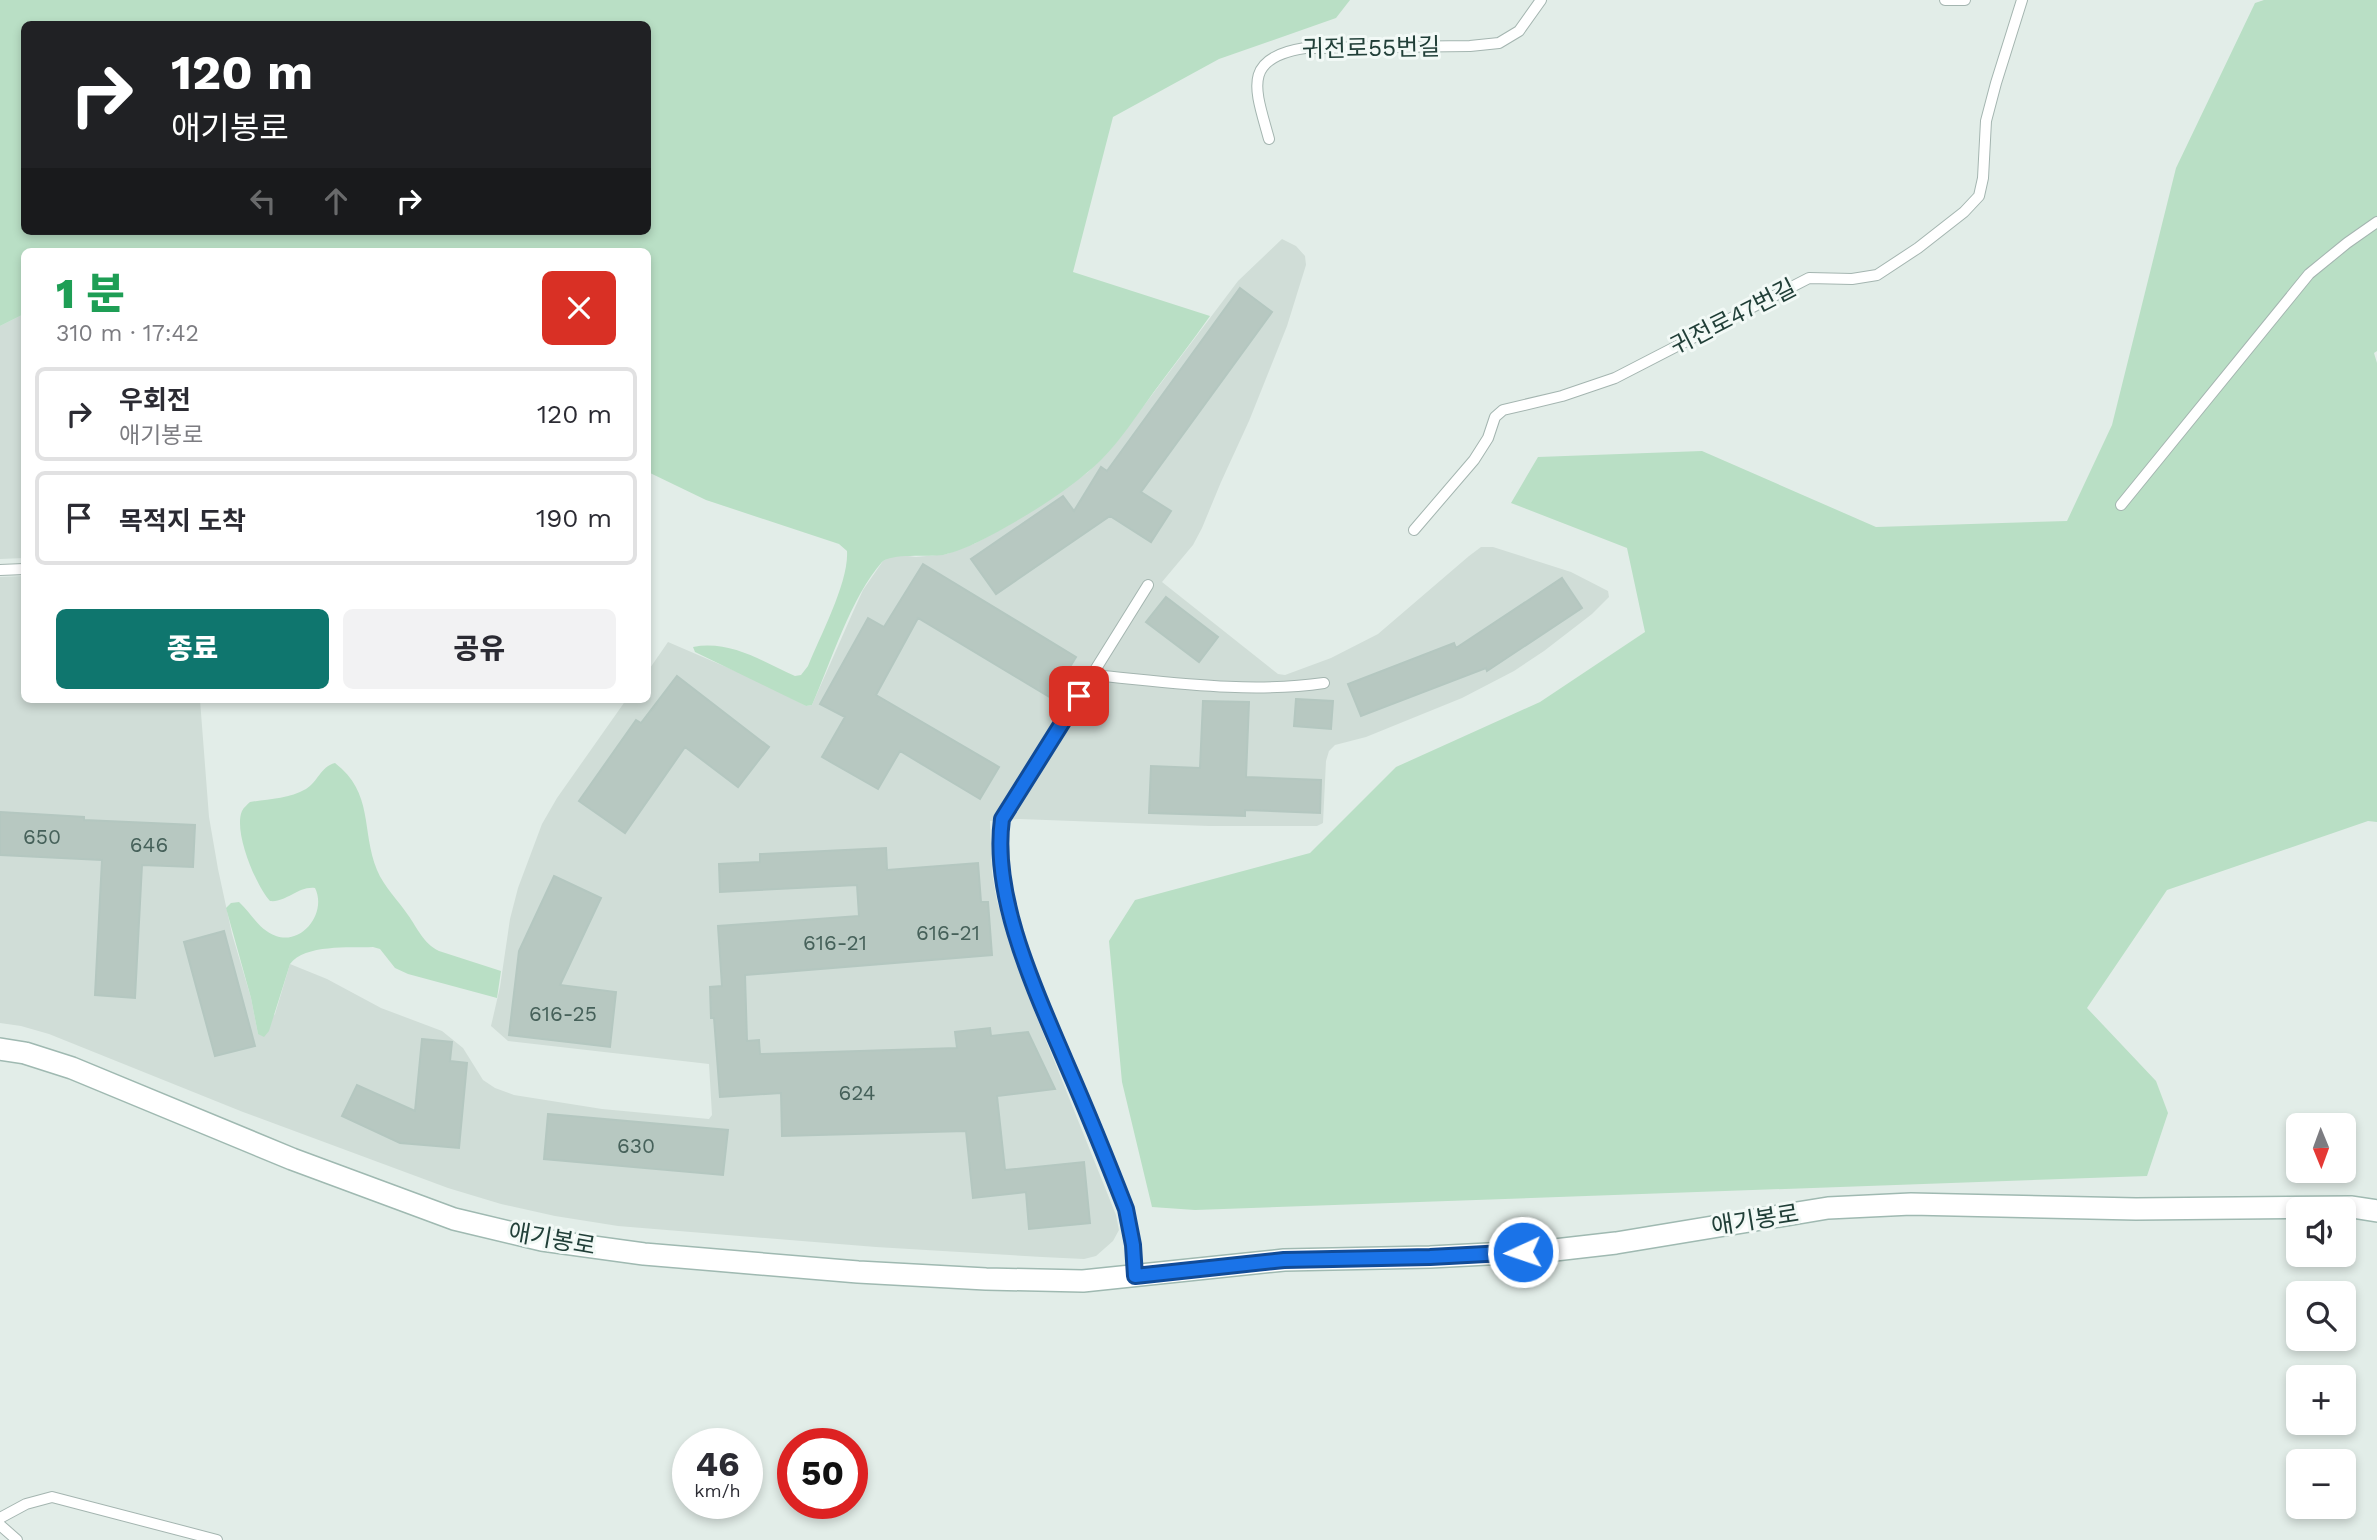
<!DOCTYPE html>
<html lang="ko">
<meta charset="utf-8">
<style>
body{margin:0;font-family:"Work Sans","Noto Sans KR",sans-serif;background:#f2f2f3;color:#2b2b33;height:100vh;display:flex;flex-direction:column;font-size:26px;white-space:nowrap}
*{box-sizing:border-box;margin:0}
p{font-size:23px;color:#7c7c81}
.icon{flex:none;width:38px;height:38px;fill:none;stroke:currentColor;stroke-width:2;stroke-linecap:round;stroke-linejoin:round}
.map{position:relative;flex:1;overflow:hidden}
.side{position:absolute;left:21px;top:248px;width:630px;height:455px;display:flex;flex-direction:column;background:#fff;border-radius:10px;box-shadow:0 4px 10px #0003}
.side>*{flex:none}
.top-card{position:absolute;left:21px;top:21px;width:630px;height:214px;border-radius:10px;box-shadow:0 4px 10px #0003;background:#202124;color:#fff;overflow:hidden}
.needle{width:46px;rotate:179deg}
.controls{position:absolute;left:2286px;top:1113px;display:grid;gap:14px}
.controls a{display:grid;place-items:center;width:70px;height:70px;border-radius:10px;background:#fff;box-shadow:0 4px 10px #0003;font-size:35px}
.speed{position:absolute;left:672px;top:1428px;display:flex;gap:14px;font-size:35px;font-weight:700;text-align:center}
.speed>*{display:grid;place-content:center;width:91px;height:91px;border-radius:50%;background:#fff;box-shadow:0 4px 10px #0003;line-height:1}
.speed small{font-size:18px;font-weight:400}
.speed .limit{border:10px solid #d22;background:#fff;color:#111}
.pin{position:absolute;display:grid;place-items:center;width:60px;height:60px;color:#fff;margin:-30px;border-radius:14px;box-shadow:0 4px 10px #0006}
.me{position:absolute;width:77px;margin:-38px;rotate:267deg;stroke-linejoin:round;filter:drop-shadow(0 0 5px #0008)}
.turn{display:flex;align-items:center;gap:24px;height:147px;padding:0 35px;font-size:32px}
.turn .icon{width:91px;height:91px;stroke-width:2.5}
.turn b{display:block;font-size:49px;line-height:60px}
.lanes{display:flex;align-items:center;height:66px;padding:0 35px;background:#0003;justify-content:center;gap:35px;direction:ltr}
.lanes .off{opacity:.35}
.round{display:grid;place-items:center;flex:none;width:74px;height:74px;border-radius:10px;background:#f2f2f3}
.head{display:flex;align-items:center;justify-content:space-between;height:119px;padding:0 35px}
h1{font-size:42px;font-weight:800;line-height:52px;color:#1e9e55}
.button{display:flex;gap:14px;margin-top:auto;padding:14px 35px}
.button a{flex:1;height:80px;border-radius:10px;background:#0f766e;color:#fff;font-size:28px;font-weight:800;line-height:80px;text-align:center}
.button a+a{background:#f2f2f3;color:#2b2b33}
ul{padding:0;list-style:none}
li{display:flex;align-items:center;gap:21px;height:94px;margin:0 14px 10px;padding:0 21px;border:4px solid #e1e1e2;border-radius:10px}
li div{flex:1}
li b{display:block;font-size:26px}
li em{font-style:normal}
.map>svg:first-child{display:block}
</style>
<div class="map">
<svg width="2377" height="1540" viewBox="0 0 2377 1540">
<rect width="100%" height="100%" fill="#e2ede8"/>
<!-- built -->
<path fill="#d0ddd7" d="M1282 239 1296 246 1305 256 1306 265 1287 326 1249 421 1221 482 1202 528 1193 545 1162 582 1278 674 1285 675 1331 658 1378 634 1469 556 1481 547H1493L1571 572 1608 591 1609 597 1592 614 1544 651 1514 671 1462 698 1366 737 1335 745 1329 751 1326 761 1323 823 1317 826H1209L1019 819 990 821 992 873 997 901 1006 931 1027 993 1116 1215 1119 1230 1113 1241 1096 1256 1084 1259 1042 1257 876 1247 618 1226 555 1216 501 1204 448 1188 243 1112 49 1034 21 1026 0 1023V577L24 576V700H200L209 817 218 869 232 934 251 998 258 1034 275 1014 290 964 327 979 381 1008 442 1031 463 1048 483 1080 495 1088 514 1095 602 1109 709 1119 712 1115 709 1064 508 1041 491 1026 500 987 510 919 518 888 542 824 557 798 626 700H648V671L668 642 754 679 806 706 812 705 853 612 863 590 883 561 890 557 900 555 916 557 947 554 976 543 1012 523 1087 473 1115 444 1238 281Z
M24 314V558L0 559V326Z"/>
<!-- green -->
<path fill="#b9dfc5" fill-rule="evenodd" d="M0 0H1350L1336 18 1219 59 1113 117 1073 272 1210 316C1192 342 1172 367 1153 393 1137 415 1121 440 1101 460 1068 492 1019 521 978 542 968 547 955 552 943 555 928 557 891 553 882 562 851 597 831 662 812 705L806 706 695 652 693 647C730 640 762 661 795 676L801 675 808 666C820 636 849 582 847 551L839 544 706 500 648 472V252H24V314L0 326ZM24 24H648V231H24Z
M2264 0H2377V351L2374 353 2377 363V822L2368 821 2167 890 2087 1008 2156 1081 2168 1113 2147 1176 1195 1210 1152 1207 1122 1082 1109 941 1135 900 1310 853 1396 767 1540 702 1645 632 1627 548 1511 503 1538 457 1702 451 1876 527 2067 521 2112 425 2176 168 2255 3Z
M335 763C374 793 361 830 377 870 384 887 398 900 408 915 418 929 423 943 439 951L501 971 497 998 408 974 395 968 380 949 373 947C349 948 305 944 290 964L269 1031 264 1037 258 1034 251 998 226 908 231 903 239 902C252 914 258 929 276 936 303 945 327 912 315 888 298 886 286 903 270 901 256 886 233 831 242 811 244 807 247 805 250 802 268 799 289 799 306 789 318 782 320 767 335 763Z"/>
<!-- building -->
<path fill="#b7c8c1" stroke="#b4c7c0" stroke-width="2" d="M1240 288 1272 312 1141 492 1171 511 1151 542 1110 516 996 594 971 559 1063 496 1074 511 1101 467 1107 471Z
M923 564 1076 657 1051 698 918 618 876 695 999 767 980 799 900 751 878 789 822 757 845 717 820 704 868 618 884 627Z
M1562 578 1582 608 1487 671 1486 668 1361 716 1348 684 1454 643 1456 648Z
M1166 597 1218 637 1199 662 1146 622Z
M677 676 769 747 738 787 685 747 625 833 579 801 636 720 641 723Z
M1296 699 1333 701 1331 729 1294 726Z
M1203 701 1249 702 1246 777 1321 780 1320 813 1245 810V816L1149 813 1151 766 1200 768Z
M0 812 84 817V820L195 825 193 867 142 865 135 998 95 995 102 860 0 855Z
M886 848 887 870 978 863 981 902H988L992 955 745 975 747 1041 759 1040 760 1054 957 1048 955 1032 990 1028 991 1036 1028 1032 1055 1089 997 1096 1005 1170 1084 1162 1090 1223 1029 1229 1026 1192 973 1198 966 1131 782 1136 781 1093 720 1097 714 1018H711L710 987 722 986 718 926 859 916 857 885 720 892 719 864 760 862V854Z
M554 876 601 898 560 985 616 992 610 1047 509 1035 519 951Z
M224 931 255 1046 215 1056 184 942Z
M422 1039 452 1042 450 1061 467 1063 459 1148 400 1143 342 1116 357 1085 415 1111Z
M548 1114 728 1130 723 1175 544 1159Z"/>
<g fill="none" stroke-linecap="round" stroke-linejoin="round">
<!-- lane casing -->
<g stroke="#a4b5b0" stroke-width="12">
<path id="lane" d="M1945 0H1965
M1269 139C1256 91 1240 58 1305 48L1470 46 1499 43 1519 31 1541 0
M2121 505 2309 274 2347 243 2377 222
M1414 530 1474 460 1488 438 1495 417 1503 410 1562 396 1615 378 1809 278 1852 279 1877 275 1918 248 1964 212 1979 196 1983 178 1986 121 1996 83 2022 0
M0 570 24 569
M1092 675C1169 682 1247 694 1324 683
M1135 1275 1133 1245 1126 1209 1024 957 1004 888 1000 835 1002 819 1009 805 1039 760 1148 585
M0 1518 26 1504 52 1497 217 1540
M0 1525 17 1540"/>
</g>
<!-- secondary casing -->
<g stroke="#9fb9b1" stroke-width="24">
<path id="secondary" d="M0 1049 25 1053 72 1068 292 1159 454 1219 542 1240 644 1254 858 1272 986 1279 1083 1281 1284 1260 1430 1257 1546 1251 1616 1243 1828 1208 1911 1204 2136 1209 2352 1207 2377 1211"/>
</g>
<!-- lane -->
<use href="#lane" stroke="#fff" stroke-width="10"/>
<!-- secondary -->
<use href="#secondary" stroke="#fff" stroke-width="21"/>
</g>
<g fill="none" stroke-linecap="round" stroke-linejoin="round">
<!-- route casing -->
<g stroke="#114b97" stroke-width="18">
<path id="route" d="M1079 696 1002 819C991 898 1037 994 1067 1065 1088 1113 1107 1160 1126 1209L1133 1245 1135 1276 1284 1260 1430 1257 1523 1252"/>
</g>
<!-- route -->
<use href="#route" stroke="#1a73e8" stroke-width="12"/>
</g>
<g text-anchor="middle" dominant-baseline="central" stroke-width="6" stroke-linejoin="round" paint-order="stroke">
<!-- number labels -->
<g font-size="21" fill="#46615a">
<text x="42" y="836">650</text>
<text x="149" y="844">646</text>
<text x="948" y="932">616-21</text>
<text x="835" y="942">616-21</text>
<text x="563" y="1013">616-25</text>
<text x="857" y="1092">624</text>
<text x="636" y="1145">630</text>
</g>
<!-- street labels -->
<g font-size="24" fill="#213f38" stroke="#f2f9f6">
<text transform="translate(1371 48) rotate(-1)">귀전로55번길</text>
<text transform="translate(1733 317) rotate(-27)">귀전로47번길</text>
<text transform="translate(1755 1220) rotate(-9)">애기봉로</text>
<text transform="translate(552 1239) rotate(10)">애기봉로</text>
</g>
</g>
</svg>
<div class="controls">
<a><svg class="needle" viewBox="-14 -14 28 28"><path d="M0-13l5 13h-10z" fill="#e53935"/><path d="M0 13l5-13h-10z" fill="#7c7c81"/></svg></a>
<a><svg class="icon" aria-label="sound" viewBox="0 0 24 24"><path d="M4 9h4l5-4v14l-5-4H4zM17 9q2 3 0 6"/></svg></a>
<a><svg class="icon" aria-label="search" viewBox="0 0 24 24"><circle cx="10" cy="10" r="6"/><path d="M15 15l6 6"/></svg></a>
<a>+</a>
<a>−</a>
</div>
<div class="speed"><div>46<small>km/h</small></div><div class="limit">50</div></div>
<div class="pin" style="left:1079px;top:696px;background:#d93025"><svg class="icon" aria-label="arrive" viewBox="0 0 24 24"><path d="M6 21V4h12l-3 4 3 4H6"/></svg></div>
<svg class="me" style="left:1523px;top:1252px" viewBox="-20 -20 40 40"><circle r="17" fill="#1a73e8" stroke="#fff" stroke-width="3"/><path d="M0-11L8 9 0 5-8 9z" fill="#fff"/></svg>
<div class="top-card">
<div class="turn"><svg class="icon" aria-label="right" viewBox="0 0 24 24"><path d="M7 20v-9h11M14 6l5 5-5 5"/></svg><div><b>120 m</b>애기봉로</div></div>
<div class="lanes"><svg class="icon off" aria-label="left" viewBox="0 0 24 24"><path d="M17 20v-9H6M10 6l-5 5 5 5"/></svg><svg class="icon off" aria-label="ahead" viewBox="0 0 24 24"><path d="M12 20V5M6 11l6-6 6 6"/></svg><svg class="icon" aria-label="right" viewBox="0 0 24 24"><path d="M7 20v-9h11M14 6l5 5-5 5"/></svg></div>
</div>
<section class="side">
<div class="head"><div><h1>1 분</h1><p>310 m · 17:42</p></div><a class="round" style="background:#d93025;color:#fff"><svg class="icon" aria-label="close" viewBox="0 0 24 24"><path d="M6 6l12 12M18 6L6 18"/></svg></a></div>
<ul>
<li><svg class="icon" aria-label="right" viewBox="0 0 24 24"><path d="M7 20v-9h11M14 6l5 5-5 5"/></svg><div><b>우회전</b><p>애기봉로</p></div><em>120 m</em></li>
<li><svg class="icon" aria-label="arrive" viewBox="0 0 24 24"><path d="M6 21V4h12l-3 4 3 4H6"/></svg><div><b>목적지 도착</b></div><em>190 m</em></li>
</ul>
<div class="button"><a>종료</a><a>공유</a></div>
</section>
</div>
